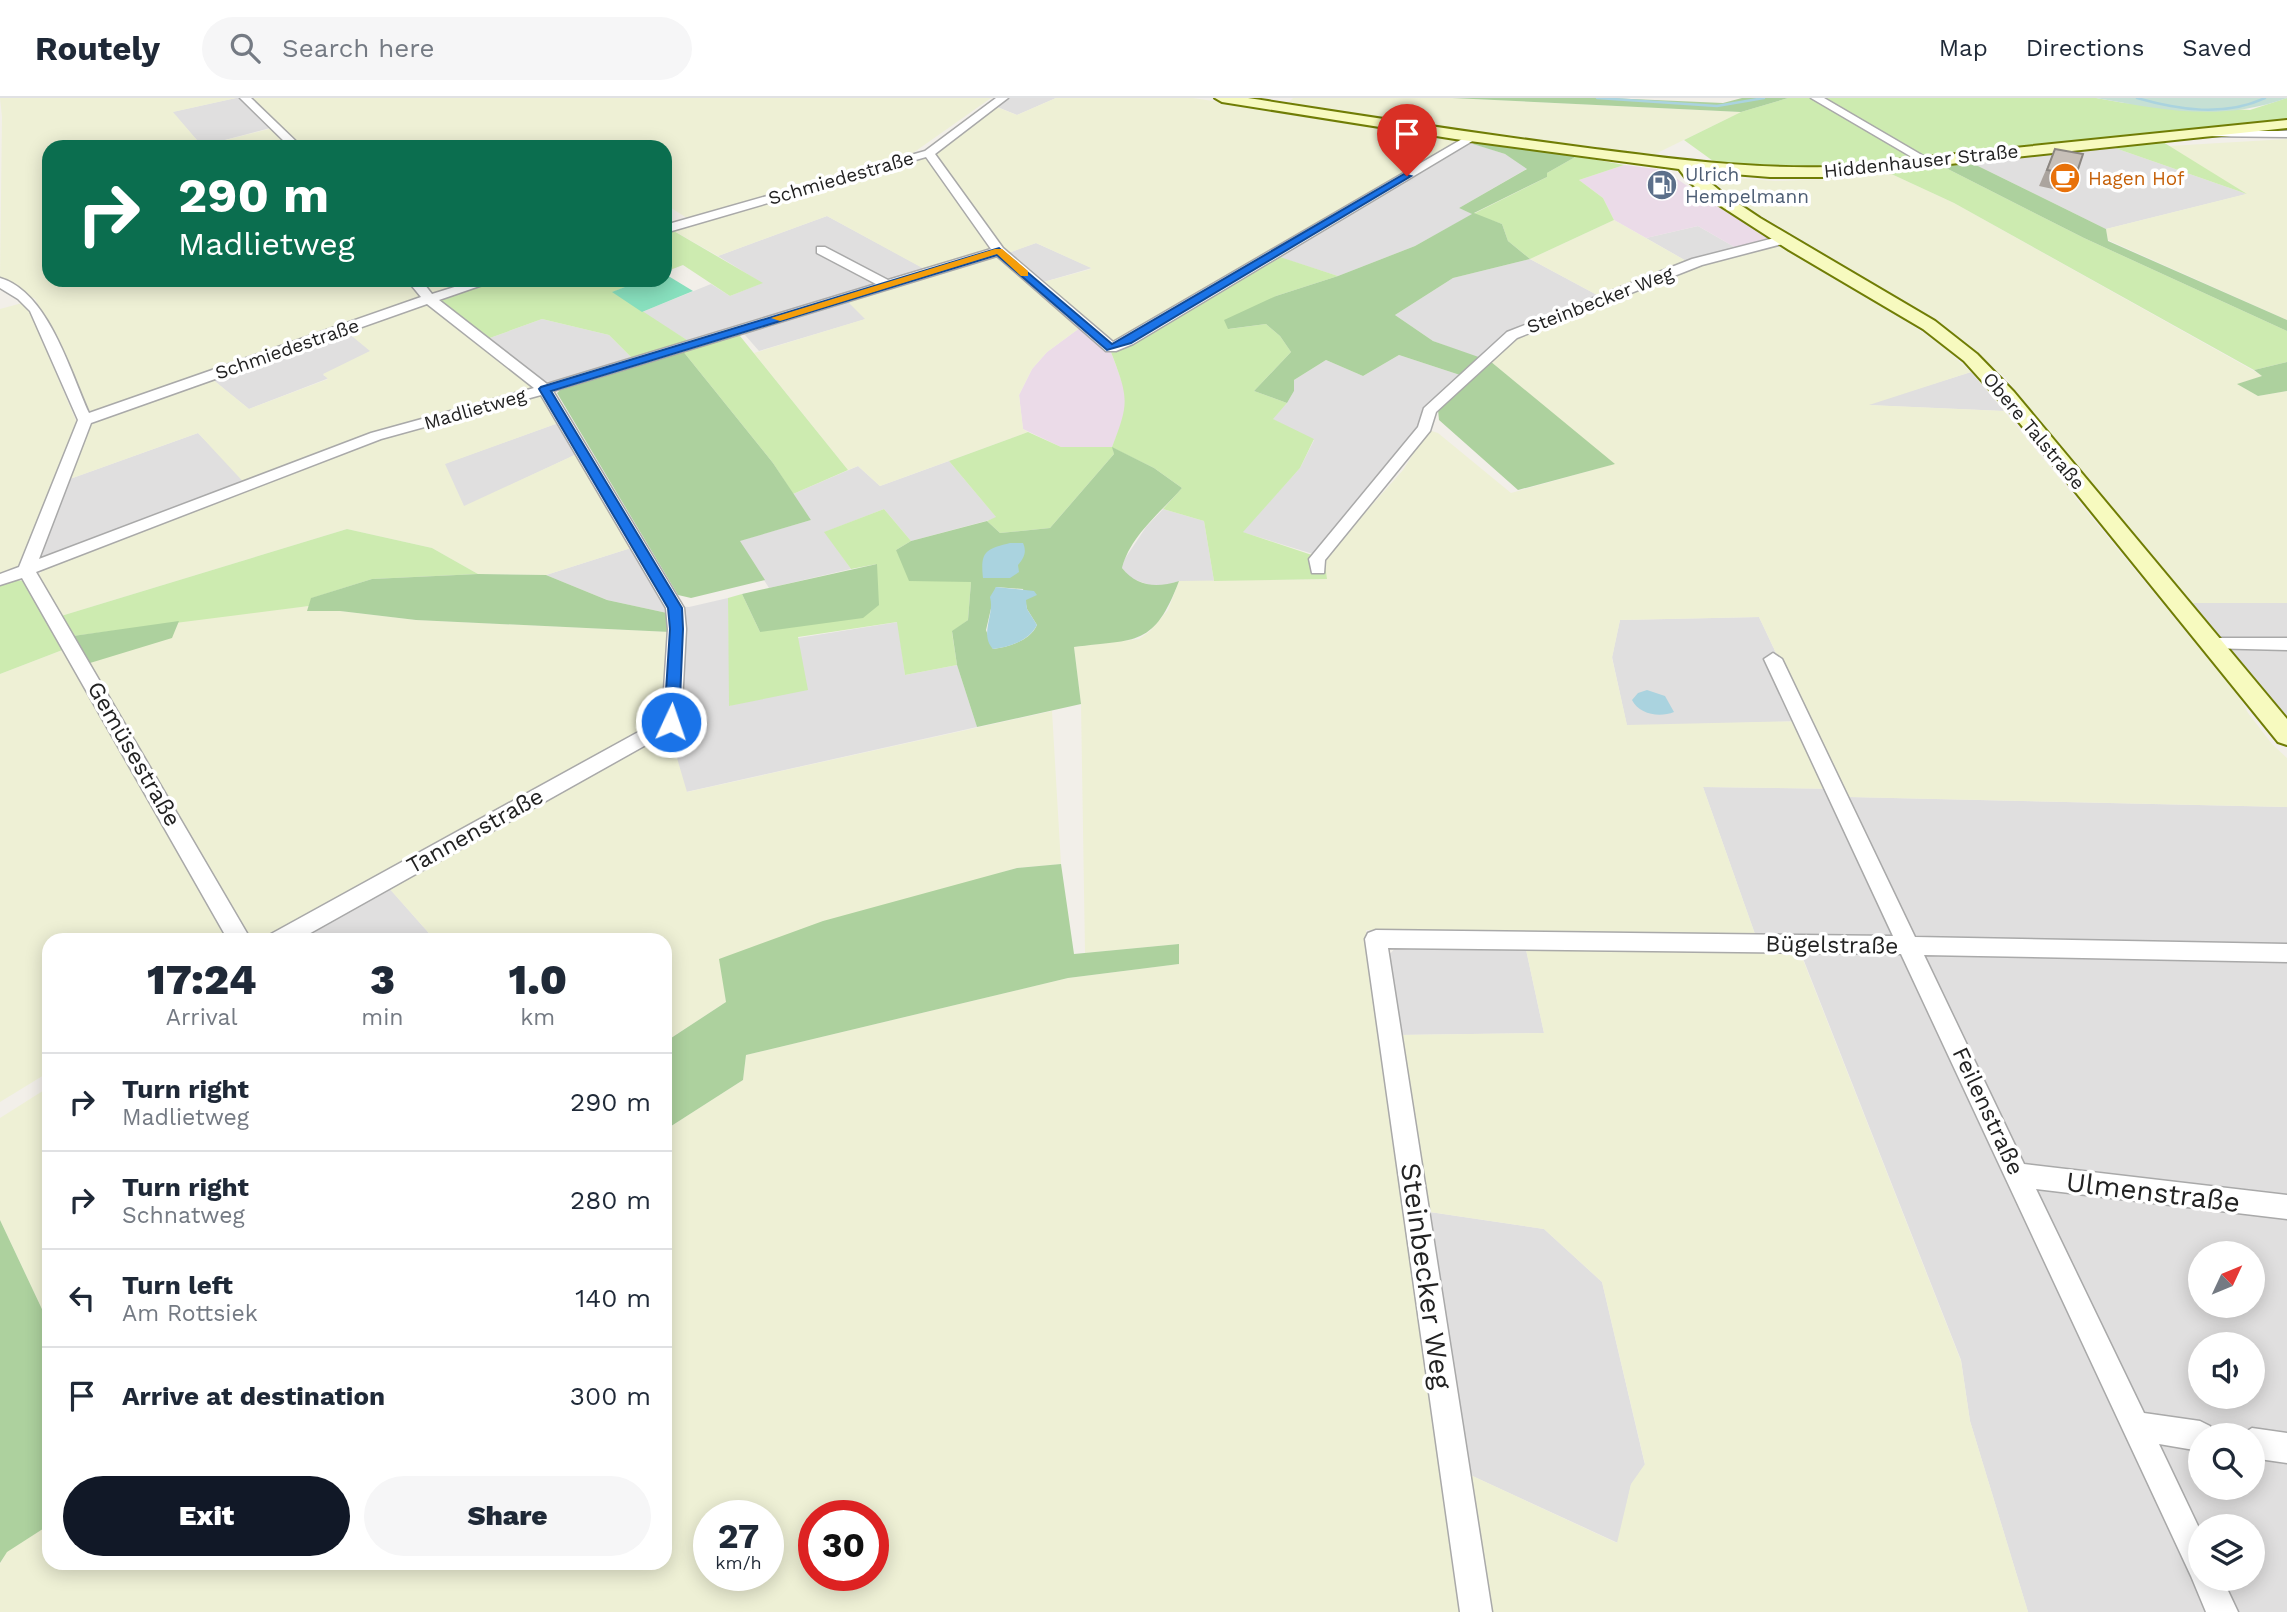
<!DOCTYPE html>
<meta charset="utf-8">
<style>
body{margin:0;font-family:"Work Sans",sans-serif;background:#f6f6f7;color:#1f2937;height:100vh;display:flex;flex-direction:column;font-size:26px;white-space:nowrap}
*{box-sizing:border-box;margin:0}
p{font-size:23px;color:#747a83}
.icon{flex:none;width:38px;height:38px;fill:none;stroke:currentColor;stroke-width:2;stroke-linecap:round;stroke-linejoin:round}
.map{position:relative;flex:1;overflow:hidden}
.details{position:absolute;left:42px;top:835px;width:630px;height:637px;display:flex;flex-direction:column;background:#fff;border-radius:21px;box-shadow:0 4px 18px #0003}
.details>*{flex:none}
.top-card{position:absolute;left:42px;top:42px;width:630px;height:147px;border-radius:21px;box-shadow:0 4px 18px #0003;background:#0b6e4f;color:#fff;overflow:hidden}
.needle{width:46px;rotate:46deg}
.tools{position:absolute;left:2188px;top:1143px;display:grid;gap:14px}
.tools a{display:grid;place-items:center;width:77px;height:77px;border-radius:50%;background:#fff;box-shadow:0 4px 18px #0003;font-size:35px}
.speed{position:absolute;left:693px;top:1402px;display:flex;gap:14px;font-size:35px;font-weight:700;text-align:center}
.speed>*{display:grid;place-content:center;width:91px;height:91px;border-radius:50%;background:#fff;box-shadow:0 4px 18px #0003;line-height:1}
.speed small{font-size:18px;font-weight:400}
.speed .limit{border:10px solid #d22;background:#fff;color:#111}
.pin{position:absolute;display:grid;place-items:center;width:60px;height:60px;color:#fff;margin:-72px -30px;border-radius:50% 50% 50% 0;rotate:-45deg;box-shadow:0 0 7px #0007}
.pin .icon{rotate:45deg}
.me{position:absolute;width:77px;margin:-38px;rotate:3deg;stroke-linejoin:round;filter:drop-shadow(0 0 5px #0008)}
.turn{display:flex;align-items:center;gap:24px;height:147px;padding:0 21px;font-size:32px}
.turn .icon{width:91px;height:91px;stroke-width:2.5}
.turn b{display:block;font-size:49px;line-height:60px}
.eta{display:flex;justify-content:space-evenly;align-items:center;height:119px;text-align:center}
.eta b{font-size:42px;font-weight:800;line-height:49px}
.button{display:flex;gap:14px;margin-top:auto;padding:14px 21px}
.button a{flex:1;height:80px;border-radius:42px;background:#111827;color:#fff;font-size:28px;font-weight:800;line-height:80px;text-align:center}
.button a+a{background:#f6f6f7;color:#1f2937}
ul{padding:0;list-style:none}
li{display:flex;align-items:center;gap:21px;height:98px;padding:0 21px;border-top:2px solid #e0e1e3}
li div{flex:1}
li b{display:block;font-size:26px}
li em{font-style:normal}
header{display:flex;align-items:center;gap:42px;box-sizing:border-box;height:98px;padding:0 35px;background:#fff;border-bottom:2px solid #e0e1e3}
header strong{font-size:33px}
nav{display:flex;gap:38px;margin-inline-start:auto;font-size:24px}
.search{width:490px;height:63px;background:#f6f6f7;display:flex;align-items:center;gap:18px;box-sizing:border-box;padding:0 24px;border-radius:38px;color:#747a83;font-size:26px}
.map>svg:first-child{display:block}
</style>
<header>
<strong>Routely</strong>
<div class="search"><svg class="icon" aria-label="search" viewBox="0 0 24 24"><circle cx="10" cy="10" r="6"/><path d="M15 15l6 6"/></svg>Search here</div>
<nav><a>Map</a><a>Directions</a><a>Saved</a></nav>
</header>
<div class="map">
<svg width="2287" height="1514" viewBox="0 0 2287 1514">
<rect width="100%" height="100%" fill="#f2efe9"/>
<!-- residential -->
<path fill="#e0dfdf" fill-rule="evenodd" d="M236 0H246L278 28 202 48 172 14Z
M1006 0H1056L1017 17 995 8Z
M1461 43H1477L1474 46 1505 56 1528 70 1459 110 1473 116 1415 148 1338 178 1269 156Z
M2112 49 2247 96 2106 131 1978 68 1963 65Z
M827 118 927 172 843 198 866 221 759 253 738 229 690 244 642 214 711 186 730 198 762 185 718 158Z
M1698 128 1738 151 1688 164 1646 140Z
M1036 145 1092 170 1040 185 1005 156Z
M1530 161 1599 198 1516 231 1478 260 1433 243 1395 217 1453 180Z
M542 221 609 237 633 261 561 283 544 284 487 241Z
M343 230 371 253 323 277 329 280 249 311 208 278Z
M1399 257 1460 277 1422 316 1421 331 1313 456 1242 434 1300 370 1314 342 1272 321 1287 305 1294 293V282L1326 262 1363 278Z
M1971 274 2004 313 1866 307Z
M561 324 579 355 464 409 444 366Z
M198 335 245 383 40 460 67 382Z
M949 363 997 420 911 443 884 411 825 434 851 471 769 490 739 443 811 422 793 396 858 368 880 388Z
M1163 411 1204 423 1214 483H1179L1158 490 1130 480 1122 470 1124 462 1146 429Z
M634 449 666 507 689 509 728 500 730 608 798 540 898 524 905 577 957 567 977 629 686 694 665 621 667 515 607 502 546 477Z
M2186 505H2287V623Z
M1759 519 1808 623 1627 628 1612 559 1620 522Z
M1703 689 1845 691 1849 699 2287 709V1514H2028L1970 1323 1961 1262 1795 840 1756 839ZM2200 1155H2252V1208H2200ZM2200 1246H2252V1298H2200ZM2200 1337H2252V1390H2200ZM2200 1428H2252V1480H2200Z
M382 782 435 842H276Z
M1400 845 1525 847 1544 935 1399 937 1388 858Z
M1423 1113 1544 1131 1602 1184 1645 1367 1631 1387 1618 1445 1466 1375Z"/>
<!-- industrial -->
<path fill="#ebdbe8" d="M1624 67 1664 72 1715 107 1774 142 1738 151 1698 128 1646 140 1614 122 1603 100 1579 82Z
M1081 229 1111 254 1126 295V315L1112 349H1061L1023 331 1019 297 1032 271 1047 254Z"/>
<!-- farmland -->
<path fill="#eef0d5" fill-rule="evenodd" d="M0 0H236L173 14 202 48 277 29 246 0H991L913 55 690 122 665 106V49H49V182H485L429 205 534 286 561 324 445 366 464 408 579 355 634 449 546 477 478 476 432 450 347 431 61 518 38 477 48 467 249 390 198 335 67 382 90 325 104 318 211 280 249 311 328 281 323 276 370 253 342 230 92 314 86 309 35 201 0 182 2 19Z
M1056 0H1193L1459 40 1461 43 1116 243 1081 229 1047 254 1032 271 1019 297 1023 331 1028 334 880 388 858 368 848 372 754 255 865 221 842 198 926 172 827 118 718 158 672 132 918 59 994 8 1017 17ZM1036 145 1091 170V171L1040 185 1006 156Z
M1293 0H1452L1741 14 1651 58 1286 7Z
M2287 41V222L2108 142 2106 131 2246 96 2169 48Z
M1887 74 1954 105 2263 278 2238 286 2258 298 2287 293V505H2186L2005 279 1936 222 1733 101 1714 83 1720 79 1775 83 1828 81Z
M1614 122 1688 164 1599 198 1530 161Z
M1782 147 1889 212 1940 246 1971 274 1869 307 2004 313 2238 597 2248 615 2272 646 2287 660V709L1849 699 1845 691 1703 689 1756 839 1366 832 1465 1514H0V1466L6 1454 49 1427V1465H665V1032L743 982 746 957 1068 880 1179 866V846L1085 855 1081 606 1074 549 1139 541 1150 533 1168 512 1179 483 1326 481 1324 461 1403 372 1428 332 1438 335 1511 395 1614 366 1490 263 1524 235 1694 168ZM1759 519 1808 623 1627 627 1612 560 1620 522ZM709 1418H768V1477H709ZM814 1418H873V1477H814Z
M26 204 77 325 18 469 0 478V211Z
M309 508 308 513H340L416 522 670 534 665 621 267 842H49V974L0 1004V576L65 551 77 566 90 565 174 532 179 523Z
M1052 613 1061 766 1016 770 720 861 726 904 665 944V842H435L387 788 669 633 687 694Z
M1525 847 1798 849 1961 1263 1970 1323 2028 1514H1487L1466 1375 1617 1445 1631 1386 1645 1366 1602 1184 1544 1131 1423 1113 1399 937 1544 935Z
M49 989V1226L0 1122V1020Z"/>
<!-- grass -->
<path fill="#cdebb0" d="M1788 0H1812L1905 54 1908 60 1819 71 1720 68 1684 42 1741 14Z
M1824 0H2096L2124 5 2250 12 2287 0V23L1941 59 1922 57Z
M2163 44 2247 96 2112 49Z
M1577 58 1624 67 1579 82 1603 100 1614 122 1530 161 1508 143 1502 126 1473 116 1547 79V75Z
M1942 68 2084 140 2287 233V264L2254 272 1954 105 1887 74Z
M672 132 763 185 730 198 683 167 665 174V134Z
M1277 158 1338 178 1276 198 1229 231 1266 226 1280 238 1291 254 1254 293 1287 305 1273 321 1314 341 1300 370 1243 434 1324 461 1327 481 1214 483 1204 423 1163 411 1182 390 1154 370 1113 350 1114 356 1050 430 1000 435 987 423 996 419 949 363 1028 334 1061 349H1112C1130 304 1128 299 1111 254Z
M498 182H643L613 194 690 244 633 261 609 237 542 221 487 241 439 204 441 200Z
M734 236 740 238 848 372 793 396 773 365 682 252Z
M884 411 911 443 896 452 971 484 968 522 952 534 957 567 905 577 897 524 798 539 808 592 729 608 728 500 742 496 760 534 877 466 851 471 824 434Z
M347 431 432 450 478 476 372 481 312 500 309 508 73 538 61 518Z
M12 482 28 483 65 551 0 576V486Z"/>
<!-- forest -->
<path fill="#add19e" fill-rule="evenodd" d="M1452 0H1609L1723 5 1742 0H1788L1741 14Z
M1477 43 1577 58 1547 75V79L1474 115 1502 126 1508 143 1530 161 1453 180 1395 217 1433 243 1490 263 1615 366 1518 392 1439 322 1438 312 1465 281 1460 277 1399 257 1363 278 1326 262 1294 282V293L1287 305 1254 293 1291 254 1280 238 1266 226 1228 231 1224 222 1276 198 1338 178 1415 148 1472 116 1459 110 1527 71 1505 56 1473 46Z
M1963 65 1978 68 2106 131 2108 143 2287 222V233L2084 140 1942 68Z
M682 252 773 365 811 422 740 443 765 482 691 500 678 497 557 295 563 289Z
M2287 264V293L2258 298 2237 286 2262 278 2254 272Z
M1112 349 1154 370 1182 390C1161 414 1130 438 1122 470 1137 489 1157 490 1179 483 1154 549 1137 541 1074 549L1081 606 977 629 957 567 952 533 968 522 971 484 909 483 896 452 911 443 987 423 1000 435 1050 430 1114 356ZM996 489 1023 491 1027 511 1037 527C1030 543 1008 549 993 551L986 532Z
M877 466 879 507 863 520 760 534 742 496Z
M478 476 546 477 607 502 667 515 670 534 416 522 340 513H307L311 500 372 481Z
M179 523 172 540 90 565 73 538Z
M1061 766 1074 856 1179 846V866L1068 880 746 957 743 982 665 1032V944L726 904 719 861 823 823 1017 770Z
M0 1122 49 1226V1427L7 1454 0 1465Z"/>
<!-- wetland -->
<path fill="#c6e0d4" d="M2096 0H2287C2221 24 2163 12 2096 0Z"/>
<!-- pitch -->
<path fill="#88e0be" d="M665 176 693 193 642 214 612 194 643 182H665Z"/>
<!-- water -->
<path fill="#aad3df" d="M1010 445H1023C1027 454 1024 460 1018 467L1019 474 1010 480H983C980 453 986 451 1010 445Z
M996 489 1034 493 1037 497 1026 502 1027 511 1037 527C1029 543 1009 549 993 551 979 536 995 517 990 499Z
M1647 592 1665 598 1674 614C1659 620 1639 616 1632 602L1638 595Z"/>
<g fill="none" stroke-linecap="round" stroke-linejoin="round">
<!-- stream -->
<path stroke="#aad3df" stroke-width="2.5" d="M1597 0 1717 8 1764 0
M2137 0C2179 12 2224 19 2265 0"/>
<!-- street casing -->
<g stroke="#a9a9a9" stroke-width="3">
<path id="street" d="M240 0H251L302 49H290Z
M996 0H1008L935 56 1003 150 1113 244 1469 37 1479 39 1133 246 1116 253H1106L997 158 553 293 684 510 686 531 681 624 678 629 298 842H268L271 836 662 621 668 531 666 510 541 297 381 341 36 474 251 842H228L22 480 0 487V476L19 469 78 322 30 213 18 201 0 190V180C48 194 70 273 89 315L421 199 407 182H421L432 196 477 182H497L439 202 547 286 876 186 817 155V149H825L888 182 991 151 926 59 665 135V127L925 53ZM427 206 534 290 371 335 39 461 91 325Z
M1811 0H1824L1932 63 1922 65Z
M2206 33H2287V39L2202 38V34Z
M1786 137 1790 138V144L1702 167 1517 240 1436 314 1430 333 1325 462 1324 475H1312L1309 461 1418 329 1424 310 1507 234 1692 161Z
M2211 540H2287V552L2205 550 2202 546 2205 542Z
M1773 555 1782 561 1915 839 2287 846V864L1924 857 2024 1066 2287 1097V1121L2036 1091 2144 1315 2200 1323 2210 1328 2214 1337H2200V1353L2159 1346 2200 1432V1480H2222L2238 1514H2206L2191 1478 1901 856 1388 850 1492 1514H1460L1365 841 1368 835 1376 832 1893 838 1764 561Z
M2252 1330 2287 1335V1365L2252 1360V1337H2241Z"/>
</g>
<!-- secondary casing -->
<g stroke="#707d05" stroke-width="4">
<path id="secondary" d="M1215 0H1248C1364 18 1479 36 1595 51 1673 61 1749 71 1828 69L2287 22V30L1828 79H1770L1696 73 1724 96 1760 120 1935 223 1977 256 2014 294 2287 621V647L2278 644 2018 323 1964 263 1923 231 1789 152 1713 103 1688 83 1679 71 1455 41 1222 4Z"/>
</g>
<!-- street -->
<use href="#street" fill="#fff" fill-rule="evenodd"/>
<!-- secondary -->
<use href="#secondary" fill="#f7fabf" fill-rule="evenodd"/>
</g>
<!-- wall -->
<path fill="#aba49e" d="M2055 51 2076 77 2067 94 2039 88Z"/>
<!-- building -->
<path fill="#c7bfb8" stroke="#8b8681" stroke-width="2" d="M2055 51 2083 56 2076 77 2047 72Z"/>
<!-- route -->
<path fill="#1a73e8" stroke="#114b97" stroke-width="2" d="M1404 76 1411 78 1131 245 1107 252 997 157 551 293 682 510 683 531 679 624 676 627H666L664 624 670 531 668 510 539 291 541 289 999 150 1112 246Z"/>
<!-- slow -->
<path fill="#f59e0b" d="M995 151H1002L1028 173V178H1021L997 156 780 223 771 220Z"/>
<!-- icons -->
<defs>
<g id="cafe-disc" transform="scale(1.575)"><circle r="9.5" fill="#e8710a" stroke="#fff"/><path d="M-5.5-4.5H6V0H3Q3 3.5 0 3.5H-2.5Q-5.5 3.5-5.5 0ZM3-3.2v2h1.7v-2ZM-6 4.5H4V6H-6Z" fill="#fff"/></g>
<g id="fuel-disc" transform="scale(1.575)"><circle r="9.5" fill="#5c6f8a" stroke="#fff"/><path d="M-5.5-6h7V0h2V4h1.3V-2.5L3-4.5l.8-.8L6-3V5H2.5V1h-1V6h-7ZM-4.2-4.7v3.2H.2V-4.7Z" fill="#fff"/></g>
</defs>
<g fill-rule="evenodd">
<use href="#cafe-disc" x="2065" y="80"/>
<use href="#fuel-disc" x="1662" y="87"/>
</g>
<g text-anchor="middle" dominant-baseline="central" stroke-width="7" stroke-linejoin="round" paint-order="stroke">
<!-- far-street labels -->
<g font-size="19" fill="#222" stroke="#fff">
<text transform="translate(1921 63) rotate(-6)">Hiddenhauser Straße</text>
<text transform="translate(841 80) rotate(-16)">Schmiedestraße</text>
<text transform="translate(1600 202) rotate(-21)">Steinbecker Weg</text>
<text transform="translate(287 251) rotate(-19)">Schmiedestraße</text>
<text transform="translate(475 311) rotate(-16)">Madlietweg</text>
<text transform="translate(2034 333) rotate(50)">Obere Talstraße</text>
</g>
<!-- far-service labels -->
<g font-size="19" fill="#4e5e75" stroke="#fff" text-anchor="start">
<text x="1685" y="76">Ulrich<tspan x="1685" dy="22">Hempelmann</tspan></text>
</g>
<!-- far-food labels -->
<g font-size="19" fill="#c56008" stroke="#fff" text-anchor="start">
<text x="2088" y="80">Hagen Hof</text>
</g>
<!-- street labels -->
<g font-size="23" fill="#222" stroke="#fff">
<text transform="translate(134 656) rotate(60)">Gemüsestraße</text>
<text transform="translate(475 733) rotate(-29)">Tannenstraße</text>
<text transform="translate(1832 847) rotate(1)">Bügelstraße</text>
<text transform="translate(1988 1013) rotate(65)">Feilenstraße</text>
</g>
<!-- near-street labels -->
<g font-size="28" fill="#222" stroke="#fff">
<text transform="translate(2153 1094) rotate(7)">Ulmenstraße</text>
<text transform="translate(1426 1178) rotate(82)">Steinbecker Weg</text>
</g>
</g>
</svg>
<div class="tools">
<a><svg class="needle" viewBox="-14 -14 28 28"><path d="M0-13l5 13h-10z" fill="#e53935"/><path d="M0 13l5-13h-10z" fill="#747a83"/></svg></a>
<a><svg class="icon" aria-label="sound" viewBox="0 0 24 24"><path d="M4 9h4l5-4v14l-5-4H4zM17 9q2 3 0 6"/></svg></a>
<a><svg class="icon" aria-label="search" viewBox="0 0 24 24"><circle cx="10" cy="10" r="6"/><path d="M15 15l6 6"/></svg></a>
<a><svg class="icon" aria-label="layers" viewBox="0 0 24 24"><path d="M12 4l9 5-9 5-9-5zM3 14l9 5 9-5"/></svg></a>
</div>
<div class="speed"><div>27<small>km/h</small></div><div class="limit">30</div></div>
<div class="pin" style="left:1407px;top:78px;background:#d93025"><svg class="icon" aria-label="arrive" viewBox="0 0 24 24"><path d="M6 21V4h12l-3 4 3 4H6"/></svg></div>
<svg class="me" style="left:671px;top:624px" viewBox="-20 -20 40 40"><circle r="17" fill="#1a73e8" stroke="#fff" stroke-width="3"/><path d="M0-11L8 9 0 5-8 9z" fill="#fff"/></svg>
<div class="top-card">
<div class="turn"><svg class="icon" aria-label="right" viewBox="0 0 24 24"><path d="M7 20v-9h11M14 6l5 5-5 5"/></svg><div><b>290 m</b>Madlietweg</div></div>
</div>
<section class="details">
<div class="eta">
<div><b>17:24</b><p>Arrival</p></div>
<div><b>3</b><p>min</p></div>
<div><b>1.0</b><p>km</p></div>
</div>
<ul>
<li><svg class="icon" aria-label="right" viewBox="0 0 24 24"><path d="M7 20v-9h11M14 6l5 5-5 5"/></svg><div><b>Turn right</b><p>Madlietweg</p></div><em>290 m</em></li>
<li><svg class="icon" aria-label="right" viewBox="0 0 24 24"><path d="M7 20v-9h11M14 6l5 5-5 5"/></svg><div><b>Turn right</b><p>Schnatweg</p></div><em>280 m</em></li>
<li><svg class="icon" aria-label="left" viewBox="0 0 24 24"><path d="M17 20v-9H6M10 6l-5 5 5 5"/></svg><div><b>Turn left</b><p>Am Rottsiek</p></div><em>140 m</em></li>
<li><svg class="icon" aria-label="arrive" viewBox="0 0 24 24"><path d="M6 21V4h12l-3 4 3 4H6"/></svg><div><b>Arrive at destination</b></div><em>300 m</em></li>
</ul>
<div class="button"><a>Exit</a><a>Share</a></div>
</section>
</div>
